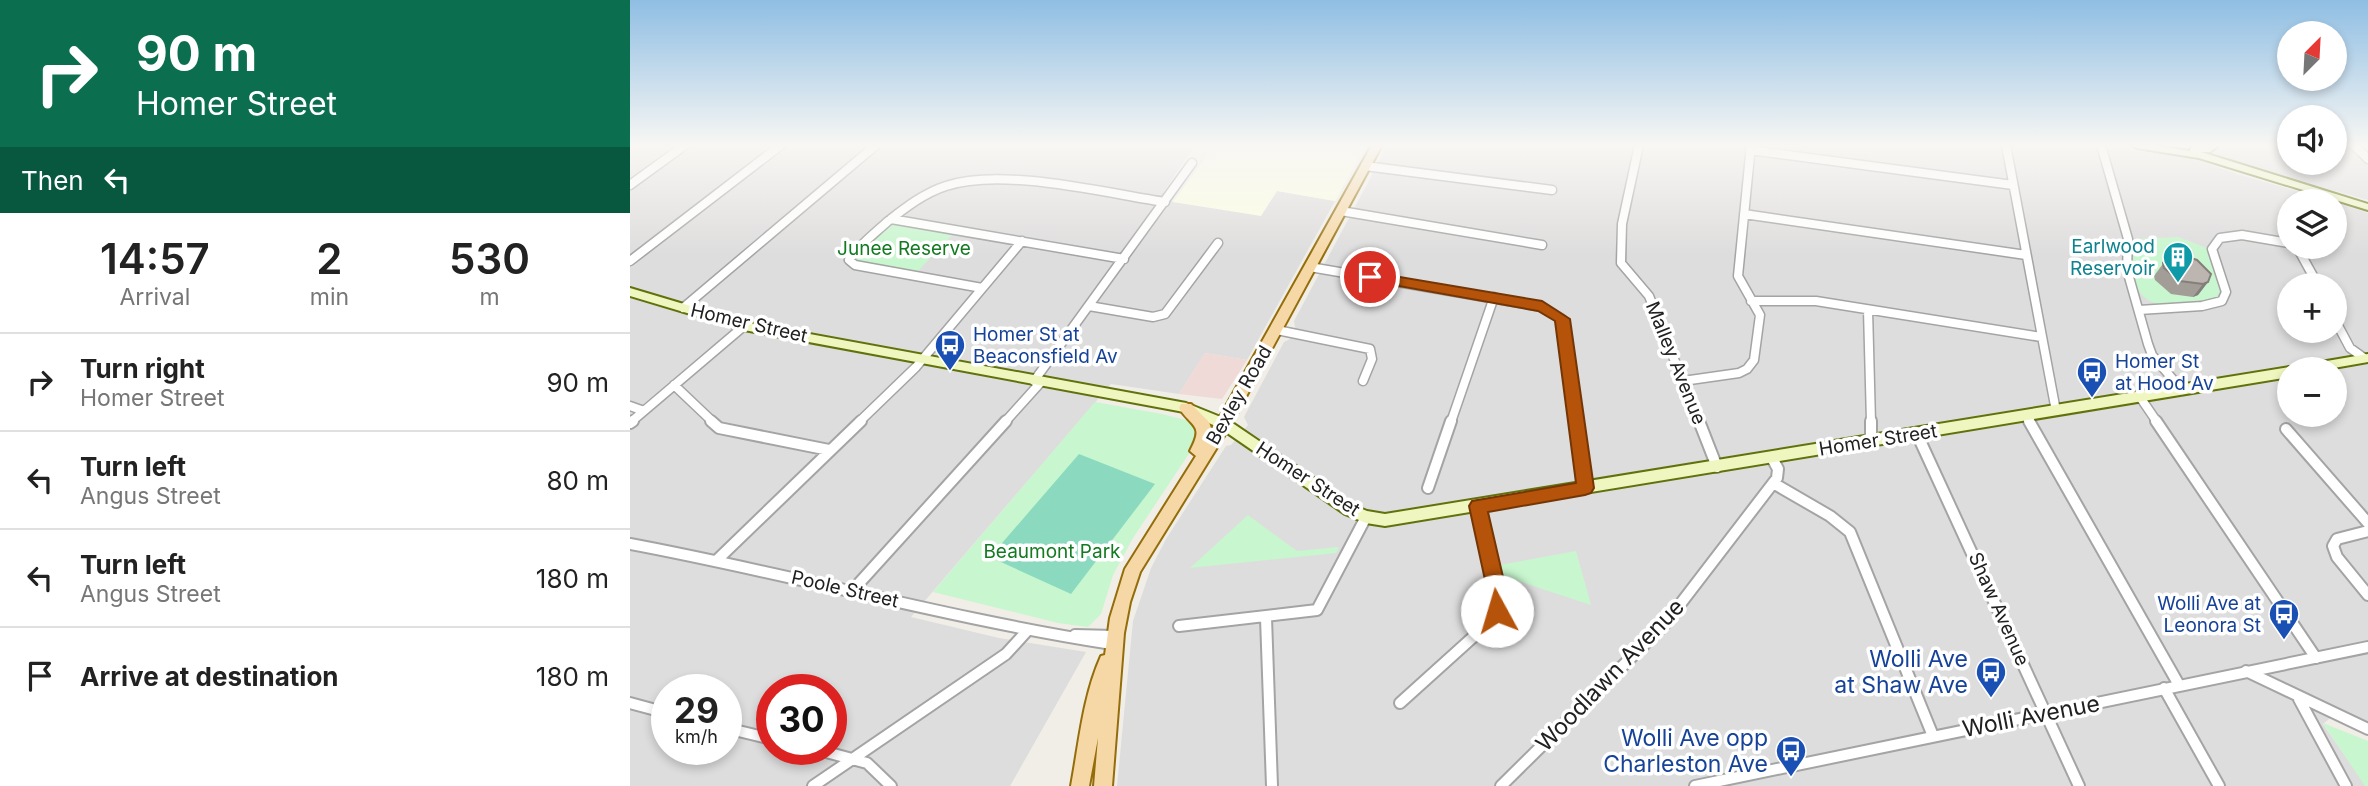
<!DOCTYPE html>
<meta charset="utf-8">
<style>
body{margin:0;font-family:Inter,sans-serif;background:#f6f6f6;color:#222;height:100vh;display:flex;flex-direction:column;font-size:26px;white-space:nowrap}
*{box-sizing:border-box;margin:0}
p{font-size:23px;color:#767676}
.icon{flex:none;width:38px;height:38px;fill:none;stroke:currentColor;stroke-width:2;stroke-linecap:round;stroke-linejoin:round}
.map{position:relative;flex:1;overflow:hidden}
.sheet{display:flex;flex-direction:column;background:#fff;width:630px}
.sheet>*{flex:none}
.guide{background:#0b6e4f;color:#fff;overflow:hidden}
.needle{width:46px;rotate:24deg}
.controls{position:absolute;left:1647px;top:21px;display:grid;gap:14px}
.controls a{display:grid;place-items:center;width:70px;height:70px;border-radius:50%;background:#fff;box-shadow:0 4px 10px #0003;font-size:35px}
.speed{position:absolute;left:21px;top:674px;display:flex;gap:14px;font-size:35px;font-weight:700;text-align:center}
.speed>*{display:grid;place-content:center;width:91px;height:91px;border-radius:50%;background:#fff;box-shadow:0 4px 10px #0003;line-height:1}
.speed small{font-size:18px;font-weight:400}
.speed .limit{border:10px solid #d22;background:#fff;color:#111}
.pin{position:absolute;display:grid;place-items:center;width:60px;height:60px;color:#fff;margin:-30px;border:4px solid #fff;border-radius:50%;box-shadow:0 2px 7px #0007}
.me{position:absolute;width:77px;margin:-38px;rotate:354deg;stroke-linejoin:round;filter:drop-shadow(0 0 5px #0008)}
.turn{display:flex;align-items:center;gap:24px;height:147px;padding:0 21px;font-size:32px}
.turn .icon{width:91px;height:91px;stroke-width:2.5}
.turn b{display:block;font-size:49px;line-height:60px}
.then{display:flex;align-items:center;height:66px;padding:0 21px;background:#0003;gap:14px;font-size:26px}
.eta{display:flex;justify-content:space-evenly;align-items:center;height:119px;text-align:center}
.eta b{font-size:42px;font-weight:600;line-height:49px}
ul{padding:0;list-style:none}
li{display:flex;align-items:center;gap:21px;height:98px;padding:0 21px;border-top:2px solid #e0e0e0}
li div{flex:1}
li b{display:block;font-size:26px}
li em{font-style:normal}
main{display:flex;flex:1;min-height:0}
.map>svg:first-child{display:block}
</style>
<main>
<section class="sheet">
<div class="guide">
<div class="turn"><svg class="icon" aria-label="right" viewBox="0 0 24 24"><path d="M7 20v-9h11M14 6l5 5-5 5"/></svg><div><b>90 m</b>Homer Street</div></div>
<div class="then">Then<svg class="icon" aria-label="left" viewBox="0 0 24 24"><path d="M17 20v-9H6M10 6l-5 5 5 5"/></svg></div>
</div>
<div class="eta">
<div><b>14:57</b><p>Arrival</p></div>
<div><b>2</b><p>min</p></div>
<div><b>530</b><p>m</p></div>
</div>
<ul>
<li><svg class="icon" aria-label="right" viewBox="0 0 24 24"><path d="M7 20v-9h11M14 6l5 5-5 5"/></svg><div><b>Turn right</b><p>Homer Street</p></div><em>90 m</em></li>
<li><svg class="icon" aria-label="left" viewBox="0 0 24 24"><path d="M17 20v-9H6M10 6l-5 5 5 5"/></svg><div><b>Turn left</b><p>Angus Street</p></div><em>80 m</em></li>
<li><svg class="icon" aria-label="left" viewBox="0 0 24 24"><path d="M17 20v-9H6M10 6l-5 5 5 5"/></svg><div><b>Turn left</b><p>Angus Street</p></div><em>180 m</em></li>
<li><svg class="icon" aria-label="arrive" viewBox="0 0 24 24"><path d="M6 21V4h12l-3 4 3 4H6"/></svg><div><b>Arrive at destination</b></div><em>180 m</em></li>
</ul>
</section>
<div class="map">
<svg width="1738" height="786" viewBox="0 0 1738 786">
<rect width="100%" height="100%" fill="#f0eee7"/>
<!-- residential -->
<path fill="#dedddd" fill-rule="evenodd" d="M0 145H565L533 193 543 202 647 191 705 201 617 360 575 353 549 394 481 384 281 617 369 638 456 652 380 786H0ZM37 690H96V749H37ZM142 690H201V749H142Z
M758 145H1464L1561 158 1610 175 1702 201H1659V247H1704L1705 202 1738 213V722L1709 711 1693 724 1736 786H487L503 621 521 568 536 539 596 446 601 445 618 425 614 417 654 342 660 339 665 327 664 321ZM1659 285H1704V331H1659ZM1659 369H1704V415H1659Z
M1547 145H1659V163H1704L1705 145H1738V200L1615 166 1572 147Z"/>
<!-- commercial -->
<path fill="#efdad8" d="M575 353 617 360 592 399 549 394Z"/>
<!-- education -->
<path fill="#fcfde3" d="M585 145H736L705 201 647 191 631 216 543 202Z"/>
<!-- park -->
<path fill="#c8f6ce" d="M264 222 323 234 286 273 224 260Z
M1548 237 1577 248 1590 291 1586 298C1577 303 1565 303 1554 304 1505 312 1498 280 1505 239Z
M465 402 532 414 567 423 564 446 503 538 483 575 471 614 458 627 428 623 303 592Z
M618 515 667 551 709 547 706 553 560 568Z
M946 551 961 605 873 576 870 565Z
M1693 723 1738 741V786H1735Z"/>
<!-- pitch -->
<path fill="#8bdac0" d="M449 454 525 484 441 594 360 557Z"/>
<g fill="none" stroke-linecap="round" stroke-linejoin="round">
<!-- street-far1 casing -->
<g stroke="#a4a4a4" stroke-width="11">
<path id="street-far1" d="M1009 145 992 224 991 263 1019 296 1069 422
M1376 145 1426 411
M1471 145 1498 239 1497 270 1518 344 1522 355 1552 390
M1724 145 1738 159
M1120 150 1383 185
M735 166 922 190
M0 185 55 145
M711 211 912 245
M1114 214 1396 255
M261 219 494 259
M1667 247 1688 285
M0 261 151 145
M680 267 912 307 932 319 946 422
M352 288 225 265 219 260C229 245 244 234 257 222 275 208 294 193 316 186 372 167 475 193 535 202
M1121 301H1186L1411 337
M459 306 523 317 535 314 588 243
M53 308 246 145
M1238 310 1241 422
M1509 310 1572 306 1592 301 1596 292 1582 249 1590 238 1612 235 1659 243
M1704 318 1720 348 1734 358
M647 330 740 349 742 359 733 381
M404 381 562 163
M1053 381 1109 373 1117 369 1124 360 1130 315 1108 276 1121 145
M44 385 83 422
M1510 397 1527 422
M0 406 14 411
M1396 415 1400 422
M1 422 114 326
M229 422 286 367 392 241
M375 422 411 382
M821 422 864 297"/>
</g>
<!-- street casing -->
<g stroke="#a4a4a4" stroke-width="14">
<path id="street" d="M81 421 89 428 199 450
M946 421 955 488
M1069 421 1087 467
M1241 421V441
M1399 421 1549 685
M1526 421 1686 658
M0 423 3 421
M1656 429 1738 523
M1287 434 1449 786
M1143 483 1200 516 1220 532 1303 736
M798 488 821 421
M1738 531 1707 539 1703 546 1707 557 1738 595
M0 544C161 574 320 619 482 644
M87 560 231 421
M222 591 376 421
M636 618 642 786
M549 626 687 610 736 517
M445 635 484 636
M1616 671 1738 729
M1534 688 1589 786
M1669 699 1716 786
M0 703 37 713
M770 703 862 620 869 600 848 506
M96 728 142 739
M185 749 237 763 261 786
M183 786 376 654 397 631
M871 786 1035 624 1147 478 1148 469 1142 458
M1065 786 1738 647"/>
</g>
<!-- secondary casing -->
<g stroke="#61720c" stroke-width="4">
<path id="secondary" d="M1502 145H1523L1560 151 1561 147 1564 146 1589 145 1580 152H1571L1738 204V210L1569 158 1507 148Z
M0 288 114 322 556 403 598 420 725 506 737 511 755 514 1659 367 1663 369H1659V377L755 526 736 523 715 514 590 428 554 412 114 330 0 296Z
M1738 354V362L1698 369H1667L1673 365Z"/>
</g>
<!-- primary casing -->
<g stroke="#936d0a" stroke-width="4">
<path id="primary" d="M742 145H752L599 428 510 572 500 602 494 633 482 786H464L468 738 459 786H441C449 743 453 696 471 656L475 655 480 618 495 569 566 456 560 451C574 424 563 429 549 408L551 404H561L579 422 582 431Z"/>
</g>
<!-- street-far1 -->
<use href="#street-far1" stroke="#fff" stroke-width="8"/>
<!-- street -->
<use href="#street" stroke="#fff" stroke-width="10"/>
<!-- secondary -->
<use href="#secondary" fill="#f0f6bf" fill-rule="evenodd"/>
<!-- primary -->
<use href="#primary" fill="#f6d8a6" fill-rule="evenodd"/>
</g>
<!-- wall -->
<path fill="#a39d97" d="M1538 257 1578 282 1568 295 1563 297 1541 294 1525 280 1524 276Z"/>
<!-- shaded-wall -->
<path fill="#847f7b" d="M1578 282 1568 295 1563 297 1573 284Z"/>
<!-- building -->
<path fill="#bdb6b0" stroke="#847f7b" stroke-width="2" d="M1551 255 1567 260 1581 274 1578 282 1573 284 1550 281 1534 268 1533 263 1538 257Z"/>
<!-- sky -->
<linearGradient id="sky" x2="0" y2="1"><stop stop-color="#8fbee3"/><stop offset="0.57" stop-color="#f8f7f4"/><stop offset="1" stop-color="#f8f7f4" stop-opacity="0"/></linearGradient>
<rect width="1738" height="255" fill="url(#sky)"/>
<!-- route -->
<path fill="#b45309" stroke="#753606" stroke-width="2" d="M740 272 912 301 940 319 964 488 961 493 955 495 858 512 879 603 874 617 867 620 861 617 858 611 860 603 839 506 842 501 946 483 925 321 908 311 735 280V274Z"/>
<!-- icons -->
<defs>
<g id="building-pin" transform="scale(1.575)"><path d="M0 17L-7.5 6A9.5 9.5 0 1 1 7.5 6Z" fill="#0f9aa8" stroke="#fff"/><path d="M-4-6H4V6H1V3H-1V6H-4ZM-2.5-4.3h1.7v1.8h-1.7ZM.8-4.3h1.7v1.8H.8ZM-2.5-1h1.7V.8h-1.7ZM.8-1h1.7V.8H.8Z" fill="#fff"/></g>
<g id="bus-pin" transform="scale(1.575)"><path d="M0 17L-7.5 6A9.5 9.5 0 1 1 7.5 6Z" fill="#1a4fb4" stroke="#fff"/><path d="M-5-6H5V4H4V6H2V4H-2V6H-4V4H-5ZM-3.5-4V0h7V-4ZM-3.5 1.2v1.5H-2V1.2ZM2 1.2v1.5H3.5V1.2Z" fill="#fff"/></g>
</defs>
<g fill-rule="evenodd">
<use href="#building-pin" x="1548" y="257"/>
<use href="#bus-pin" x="320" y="345"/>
<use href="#bus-pin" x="1462" y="372"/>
<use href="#bus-pin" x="1654" y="614"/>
<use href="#bus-pin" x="1361" y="672"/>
<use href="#bus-pin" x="1161" y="751"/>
</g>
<g text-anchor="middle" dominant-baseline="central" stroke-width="7" stroke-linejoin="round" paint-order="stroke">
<!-- culture labels -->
<g font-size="19" fill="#0d838f" stroke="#fff" text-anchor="end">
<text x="1525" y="246">Earlwood<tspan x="1525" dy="22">Reservoir</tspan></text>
</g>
<!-- park labels -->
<g font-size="19" fill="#137a21" stroke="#fff">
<text x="274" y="248">Junee Reserve</text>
<text x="422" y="551">Beaumont Park</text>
</g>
<!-- street labels -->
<g font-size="19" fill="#202020" stroke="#fff">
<text transform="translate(119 323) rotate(13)">Homer Street</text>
<text transform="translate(1046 363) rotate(68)">Malley Avenue</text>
<text transform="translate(609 395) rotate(-60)">Bexley Road</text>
<text transform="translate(1248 440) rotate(-9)">Homer Street</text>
<text transform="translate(678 479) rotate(33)">Homer Street</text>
<text transform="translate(215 589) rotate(13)">Poole Street</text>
<text transform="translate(1369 609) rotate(66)">Shaw Avenue</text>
</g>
<!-- transit labels -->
<g font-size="19" fill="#164399" stroke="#fff" text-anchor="start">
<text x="343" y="334">Homer St at<tspan x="343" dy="22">Beaconsfield Av</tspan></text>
<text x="1485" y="361">Homer St<tspan x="1485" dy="22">at Hood Av</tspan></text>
<text x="1631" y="603" text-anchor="end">Wolli Ave at<tspan x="1631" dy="22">Leonora St</tspan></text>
</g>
<!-- near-transit labels -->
<g font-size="23" fill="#164399" stroke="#fff" text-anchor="end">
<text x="1338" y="659">Wolli Ave<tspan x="1338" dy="26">at Shaw Ave</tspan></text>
<text x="1138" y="738">Wolli Ave opp<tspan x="1138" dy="26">Charleston Ave</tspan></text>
</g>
<!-- near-street labels -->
<g font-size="23" fill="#202020" stroke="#fff">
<text transform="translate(980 675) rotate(-46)">Woodlawn Avenue</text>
<text transform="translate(1401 716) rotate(-11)">Wolli Avenue</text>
</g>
</g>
</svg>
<div class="controls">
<a><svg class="needle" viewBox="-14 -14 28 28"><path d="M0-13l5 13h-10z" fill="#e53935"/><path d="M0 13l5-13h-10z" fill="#767676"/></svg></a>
<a><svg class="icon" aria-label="sound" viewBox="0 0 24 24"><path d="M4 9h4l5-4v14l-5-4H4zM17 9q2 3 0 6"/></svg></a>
<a><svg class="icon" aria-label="layers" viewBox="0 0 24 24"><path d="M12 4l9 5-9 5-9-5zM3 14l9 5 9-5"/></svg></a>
<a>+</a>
<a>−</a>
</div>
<div class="speed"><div>29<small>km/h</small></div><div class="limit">30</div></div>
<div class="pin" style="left:740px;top:277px;background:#d93025"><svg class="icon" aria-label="arrive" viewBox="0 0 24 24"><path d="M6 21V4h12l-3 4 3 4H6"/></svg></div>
<svg class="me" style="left:867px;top:611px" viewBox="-20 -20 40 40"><circle r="19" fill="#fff"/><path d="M0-13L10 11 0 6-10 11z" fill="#b45309"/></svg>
</div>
</main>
